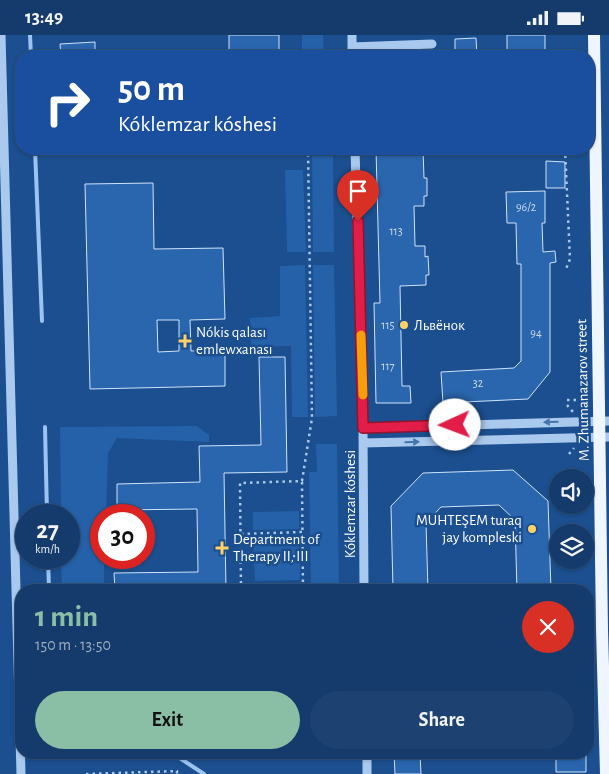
<!DOCTYPE html>
<meta charset="utf-8">
<style>
body{margin:0;font-family:"Alegreya Sans",sans-serif;background:#1d4271;color:#f1f3f6;height:100vh;display:flex;flex-direction:column;font-size:19px;white-space:nowrap}
*{box-sizing:border-box;margin:0}
p{font-size:16px;color:#9dadc1}
.icon{flex:none;width:28px;height:28px;fill:none;stroke:currentColor;stroke-width:2;stroke-linecap:round;stroke-linejoin:round}
.map{position:relative;flex:1;overflow:hidden}
.details{position:absolute;left:15px;top:549px;width:579px;height:175px;display:flex;flex-direction:column;background:#143b6b;border-radius:20px;box-shadow:0 1px 4px #0004,0 0 0 1px #33557e}
.details>*{flex:none}
.banner{position:absolute;left:15px;top:15px;width:580px;height:105px;border-radius:20px;box-shadow:0 1px 4px #0004,0 0 0 1px #33557e;background:#1a4fa0;color:#fff;overflow:hidden}
.fabs{position:absolute;left:549px;top:434px;display:grid;gap:10px}
.fabs a{display:grid;place-items:center;width:45px;height:45px;border-radius:50%;background:#143b6b;box-shadow:0 1px 4px #0004,0 0 0 1px #33557e;font-size:25px}
.speed{position:absolute;left:15px;top:469px;display:flex;gap:10px;font-size:25px;font-weight:700;text-align:center}
.speed>*{display:grid;place-content:center;width:65px;height:65px;border-radius:50%;background:#143b6b;box-shadow:0 1px 4px #0004,0 0 0 1px #33557e;line-height:1}
.speed small{font-size:12px;font-weight:400}
.speed .limit{border:8px solid #d22;background:#fff;color:#111}
.pin{position:absolute;display:grid;place-items:center;width:42px;height:42px;color:#fff;margin:-51px -21px;border-radius:50% 50% 50% 0;rotate:-45deg;box-shadow:0 0 5px #0007}
.pin .icon{rotate:45deg}
.me{position:absolute;width:55px;margin:-28px;rotate:268deg;stroke-linejoin:round;filter:drop-shadow(0 0 4px #0008)}
.turn{display:flex;align-items:center;gap:18px;height:105px;padding:0 20px;font-size:22px}
.turn .icon{width:65px;height:65px;stroke-width:2.5}
.turn b{display:block;font-size:35px;line-height:42px}
.round{display:grid;place-items:center;flex:none;width:52px;height:52px;border-radius:26px;background:#1d4271}
.head{display:flex;align-items:center;justify-content:space-between;height:85px;padding:0 20px}
h1{font-size:30px;font-weight:700;line-height:38px;color:#8abfa5}
.button{display:flex;gap:10px;margin-top:auto;padding:10px 20px}
.button a{flex:1;height:58px;border-radius:30px;background:#8abfa5;color:#111;font-size:20px;font-weight:700;line-height:58px;text-align:center}
.button a+a{background:#1d4271;color:#f1f3f6}
.status{display:flex;justify-content:space-between;align-items:center;height:35px;padding:0 25px;background:#143b6b;direction:ltr}
.status svg{height:14px;fill:currentColor}
.map>svg:first-child{display:block}
</style>
<div class="status"><b>13:49</b><svg viewBox="0 0 49 12"><path d="M0 12V9h3v3zM5 12V6h3v6zM10 12V3h3v9zM15 12V0h3v12zM26 1h20v11H26zM47 4h2v5h-2z"/></svg></div>
<div class="map">
<svg width="609" height="739" viewBox="0 0 609 739">
<rect width="100%" height="100%" fill="#1b4f8f"/>
<!-- green -->
<path fill="#2461a8" d="M302 0H323L324 21H302Z
M312 114 333 115 334 217H313Z
M285 135H303L306 217H287Z
M305 230 308 382H292L291 311 251 312 250 283 280 281V231Z
M313 230H334L337 381 315 382Z
M197 391 209 400V407L117 403 108 418 106 480H101V522L104 523V555H62L61 523 69 522V480H61L60 392Z
M316 409H337L339 555H311L309 437H317Z
M299 476V494L253 495V477Z
M299 500V519L254 520V501Z
M300 525V545L255 546 254 526Z"/>
<g fill="none" stroke-linecap="round" stroke-linejoin="round">
<!-- stream -->
<path stroke="#9cc4f0" stroke-width="4" d="M30 0 31 21
M35 114 42 286
M45 392 47 480
M48 522 49 555
M172 718 204 739"/>
</g>
<!-- building -->
<path fill="#2a66ad" stroke="#cfe3fa" fill-rule="evenodd" d="M229 0H279V21H229Z
M507 0H545V21H507Z
M476 3 477 21H455V4Z
M95 7V21H61L60 9Z
M376 114H423L424 143H427V161H424V171H414L415 211H425V222L428 221 429 240H426V250L400 251 402 351H410L411 368H376L374 268H380Z
M546 126 565 127V153H546Z
M153 148 154 214 223 213 225 284 190 285 191 316 225 315V351L90 354 85 149ZM157 285H179V316L158 317Z
M545 156V188H542L543 217 555 216 556 227 550 228V337L528 364 443 368 441 337 514 333 521 326V229H517L516 188H507L506 157Z
M259 322H285L287 437 224 438 226 555H115L114 538 198 537 197 474 117 475V449L200 447 199 411 261 410Z
M513 435 548 466 551 555H517L515 485 499 470 441 472 426 488 428 555H393L391 471 423 438Z
M394 718H420L421 739H395Z
M556 718H586V737H556Z"/>
<g fill="none" stroke-linecap="round" stroke-linejoin="round">
<!-- path -->
<path stroke="#a9c9ee" stroke-width="2.5" stroke-dasharray="2.5 4" stroke-linecap="butt" d="M565 114 570 224 566 234
M567 365H586
M567 370 573 377
M569 419 574 413
M302 447 303 555
M241 499 302 497
M241 522 302 521
M241 551H303
M241 555 240 448 302 446 312 383 308 114
M86 739 177 736V739"/>
<!-- minor -->
<path stroke="#a9c9ee" stroke-width="9" d="M1 0 21 739
M352 0V21
M352 12 432 9
M355 114 363 393 364 555
M363 393 609 386
M363 408 609 402
M367 718V739"/>
<!-- major -->
<path stroke="#f0f6ff" stroke-width="12" d="M594 0 602 595 606 739"/>
</g>
<!-- one-way arrows -->
<defs><path id="oneway-solid" d="M-6-.8H1V-3.2L6.5 0L1 3.2V.8H-6Z" transform="scale(1.25)"/></defs>
<g fill="#4674ac">
<use href="#oneway-solid" transform="translate(551 387) rotate(178)"/>
<use href="#oneway-solid" transform="translate(412 407) rotate(-1)"/>
</g>
<g fill="none" stroke-linecap="round" stroke-linejoin="round">
<!-- route casing -->
<g stroke="#92132f" stroke-width="12">
<path id="route" d="M358 186 363 393 455 390"/>
</g>
<!-- route -->
<use href="#route" stroke="#e11d48" stroke-width="9"/>
<!-- slow -->
<path stroke="#f59e0b" stroke-width="9" d="M361 300 363 360"/>
</g>
<!-- markers -->
<g fill="#ffd166" stroke="#1b4f8f" stroke-width="2">
<circle cx="404" cy="290" r="5"/>
<path d="M182.5 298.5h5v5h5v5h-5v5h-5v-5h-5v-5h5z"/>
<circle cx="532" cy="494" r="5"/>
<path d="M219.5 505.5h5v5h5v5h-5v5h-5v-5h-5v-5h5z"/>
</g>
<g text-anchor="middle" dominant-baseline="central" stroke-width="5" stroke-linejoin="round" paint-order="stroke">
<!-- number labels -->
<g font-size="12" fill="#cad9ea">
<text x="526" y="172">96/2</text>
<text x="396" y="196">113</text>
<text x="388" y="290">115</text>
<text x="536" y="298">94</text>
<text x="388" y="331">117</text>
<text x="478" y="348">32</text>
</g>
<!-- poi labels -->
<g font-size="15" fill="#fff" stroke="#1b4f8f" text-anchor="start">
<text x="414" y="290">Львёнок</text>
<text x="196" y="297">Nókis qalası<tspan x="196" dy="17">emlewxanası</tspan></text>
<text x="522" y="485" text-anchor="end">MUHTEŞEM turaq<tspan x="522" dy="17">jay kompleski</tspan></text>
<text x="233" y="504">Department of<tspan x="233" dy="17">Therapy II, III</tspan></text>
</g>
<!-- street labels -->
<g font-size="15" fill="#fff" stroke="#1b4f8f">
<text transform="translate(583 355) rotate(-91)">M. Zhumanazarov street</text>
<text transform="translate(350 469) rotate(-90)">Kóklemzar kóshesi</text>
</g>
</g>
</svg>
<div class="fabs">
<a><svg class="icon" aria-label="sound" viewBox="0 0 24 24"><path d="M4 9h4l5-4v14l-5-4H4zM17 9q2 3 0 6"/></svg></a>
<a><svg class="icon" aria-label="layers" viewBox="0 0 24 24"><path d="M12 4l9 5-9 5-9-5zM3 14l9 5 9-5"/></svg></a>
</div>
<div class="speed"><div>27<small>km/h</small></div><div class="limit">30</div></div>
<div class="pin" style="left:358px;top:186px;background:#d93025"><svg class="icon" aria-label="arrive" viewBox="0 0 24 24"><path d="M6 21V4h12l-3 4 3 4H6"/></svg></div>
<svg class="me" style="left:455px;top:390px" viewBox="-20 -20 40 40"><circle r="19" fill="#fff"/><path d="M0-13L10 11 0 6-10 11z" fill="#e11d48"/></svg>
<div class="banner">
<div class="turn"><svg class="icon" aria-label="right" viewBox="0 0 24 24"><path d="M7 20v-9h11M14 6l5 5-5 5"/></svg><div><b>50 m</b>Kóklemzar kóshesi</div></div>
</div>
<section class="details">
<div class="head"><div><h1>1 min</h1><p>150 m · 13:50</p></div><a class="round" style="background:#d93025;color:#fff"><svg class="icon" aria-label="close" viewBox="0 0 24 24"><path d="M6 6l12 12M18 6L6 18"/></svg></a></div>
<div class="button"><a>Exit</a><a>Share</a></div>
</section>
</div>
